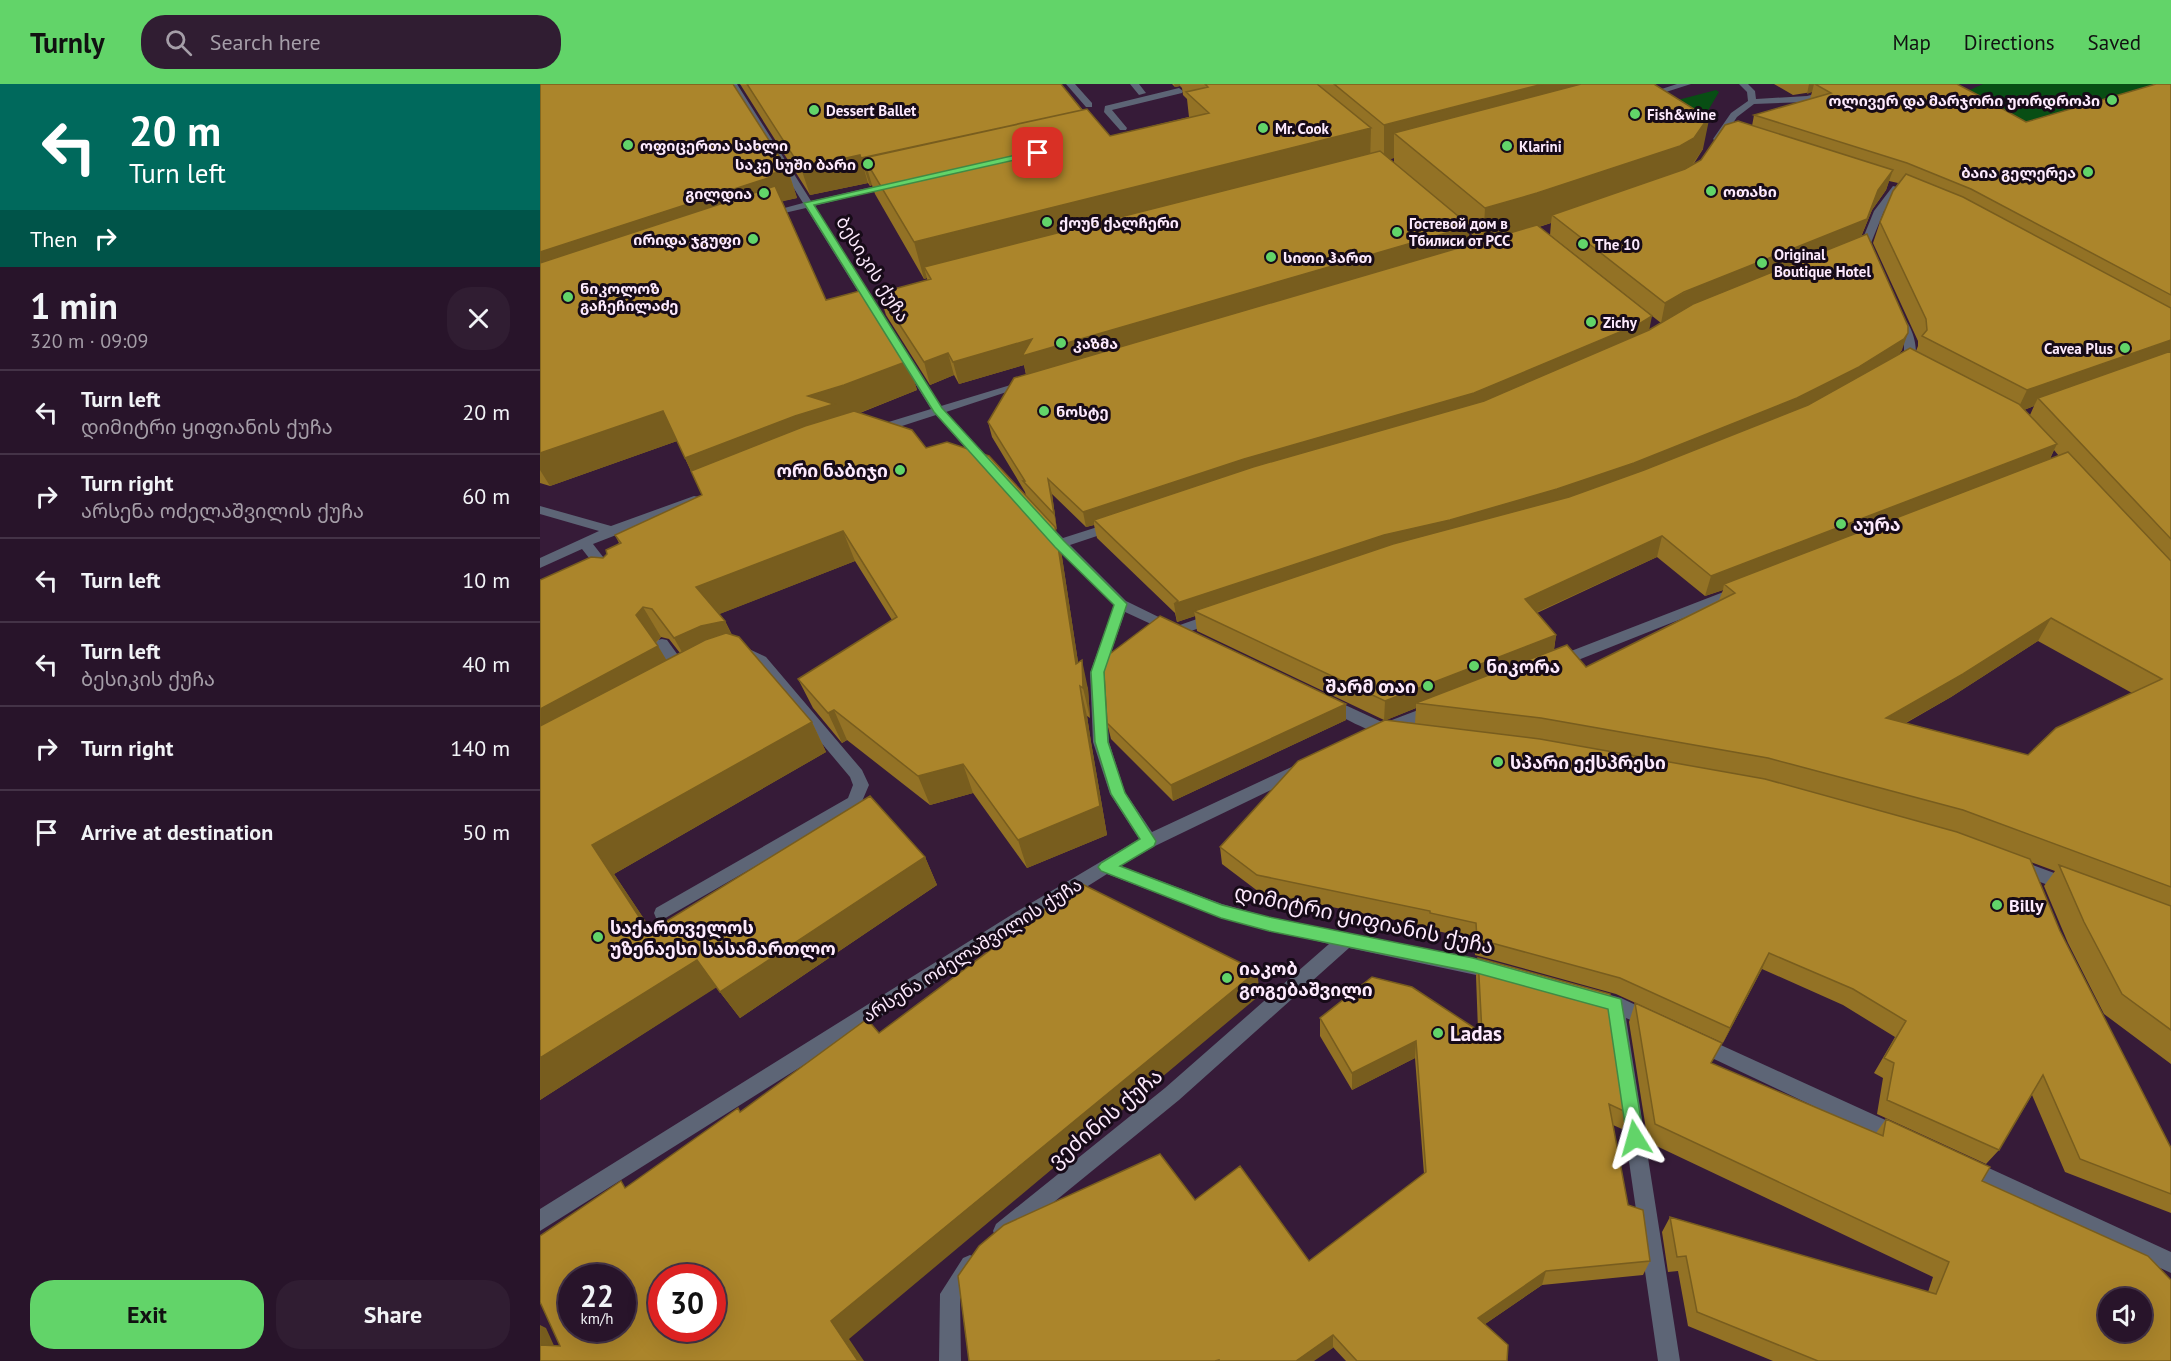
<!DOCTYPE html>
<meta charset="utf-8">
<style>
body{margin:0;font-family:"PT Sans","Noto Sans Georgian",sans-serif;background:#301d32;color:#f1f3f6;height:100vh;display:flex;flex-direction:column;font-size:22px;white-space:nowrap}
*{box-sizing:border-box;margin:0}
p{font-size:20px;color:#a59ea8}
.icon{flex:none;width:33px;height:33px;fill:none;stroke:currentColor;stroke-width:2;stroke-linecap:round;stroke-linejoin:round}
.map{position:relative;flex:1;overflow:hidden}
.panel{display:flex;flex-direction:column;background:#28142a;width:540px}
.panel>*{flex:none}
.hud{background:#00695c;color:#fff;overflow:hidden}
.buttons{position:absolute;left:1558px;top:1204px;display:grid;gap:12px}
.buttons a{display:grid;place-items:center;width:54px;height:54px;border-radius:50%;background:#28142a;box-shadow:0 6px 24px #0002,0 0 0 2px #443347;font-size:30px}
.speed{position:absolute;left:18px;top:1180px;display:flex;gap:12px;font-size:30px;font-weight:700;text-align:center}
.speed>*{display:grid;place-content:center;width:78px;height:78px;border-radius:50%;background:#28142a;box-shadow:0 6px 24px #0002,0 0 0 2px #443347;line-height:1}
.speed small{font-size:15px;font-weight:400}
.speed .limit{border:9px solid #d22;background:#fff;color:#111}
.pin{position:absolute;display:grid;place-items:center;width:51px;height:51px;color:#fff;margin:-26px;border-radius:12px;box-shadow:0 3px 9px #0006}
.me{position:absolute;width:66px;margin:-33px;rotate:352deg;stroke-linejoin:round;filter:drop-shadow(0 0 4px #0008)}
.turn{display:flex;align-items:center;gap:21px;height:126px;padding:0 30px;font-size:27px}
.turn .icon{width:78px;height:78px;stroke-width:2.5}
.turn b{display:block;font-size:42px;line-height:51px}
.then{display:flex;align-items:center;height:57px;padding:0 30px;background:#0003;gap:12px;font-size:22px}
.round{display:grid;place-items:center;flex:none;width:63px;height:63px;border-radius:24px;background:#301d32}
.headline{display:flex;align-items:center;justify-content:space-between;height:102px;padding:0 30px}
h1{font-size:36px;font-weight:700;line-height:45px}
.button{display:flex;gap:12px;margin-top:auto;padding:12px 30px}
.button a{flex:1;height:69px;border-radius:24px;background:#62d469;color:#111;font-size:24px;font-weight:700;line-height:69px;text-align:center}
.button a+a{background:#301d32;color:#f1f3f6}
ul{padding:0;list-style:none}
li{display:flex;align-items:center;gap:18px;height:84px;padding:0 30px;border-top:2px solid #443347}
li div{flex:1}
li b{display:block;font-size:22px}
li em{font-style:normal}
header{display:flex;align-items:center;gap:36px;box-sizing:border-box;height:84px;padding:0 30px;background:#62d469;color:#111}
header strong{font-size:28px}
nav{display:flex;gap:33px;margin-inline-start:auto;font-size:21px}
.search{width:420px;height:54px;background:#301d32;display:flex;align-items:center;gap:15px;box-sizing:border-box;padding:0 21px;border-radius:24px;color:#a59ea8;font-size:22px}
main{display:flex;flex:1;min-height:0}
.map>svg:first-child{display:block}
</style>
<header>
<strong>Turnly</strong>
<div class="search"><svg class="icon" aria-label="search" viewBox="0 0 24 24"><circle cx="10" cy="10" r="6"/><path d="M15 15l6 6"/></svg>Search here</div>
<nav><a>Map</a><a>Directions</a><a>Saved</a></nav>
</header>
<main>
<section class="panel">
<div class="hud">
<div class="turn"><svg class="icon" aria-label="left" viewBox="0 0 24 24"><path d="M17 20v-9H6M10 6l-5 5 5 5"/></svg><div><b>20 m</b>Turn left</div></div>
<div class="then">Then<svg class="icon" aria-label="right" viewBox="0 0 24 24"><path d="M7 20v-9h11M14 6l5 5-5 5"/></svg></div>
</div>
<div class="headline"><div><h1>1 min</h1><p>320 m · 09:09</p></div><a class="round"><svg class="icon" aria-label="close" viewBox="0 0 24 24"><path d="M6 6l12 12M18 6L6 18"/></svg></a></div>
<ul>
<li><svg class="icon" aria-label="left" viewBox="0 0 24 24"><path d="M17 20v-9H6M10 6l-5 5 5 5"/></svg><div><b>Turn left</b><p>დიმიტრი ყიფიანის ქუჩა</p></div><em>20 m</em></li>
<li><svg class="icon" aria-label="right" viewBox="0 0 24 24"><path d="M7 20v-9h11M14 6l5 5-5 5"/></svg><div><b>Turn right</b><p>არსენა ოძელაშვილის ქუჩა</p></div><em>60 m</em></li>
<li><svg class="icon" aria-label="left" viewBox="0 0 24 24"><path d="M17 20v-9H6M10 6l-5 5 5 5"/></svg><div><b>Turn left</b></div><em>10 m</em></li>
<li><svg class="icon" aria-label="left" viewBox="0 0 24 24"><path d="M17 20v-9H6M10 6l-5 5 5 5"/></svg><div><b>Turn left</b><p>ბესიკის ქუჩა</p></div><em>40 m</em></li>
<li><svg class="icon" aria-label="right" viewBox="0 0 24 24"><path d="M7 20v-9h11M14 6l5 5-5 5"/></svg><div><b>Turn right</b></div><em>140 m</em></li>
<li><svg class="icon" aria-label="arrive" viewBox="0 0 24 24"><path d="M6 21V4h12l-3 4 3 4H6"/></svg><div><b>Arrive at destination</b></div><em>50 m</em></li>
</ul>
<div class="button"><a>Exit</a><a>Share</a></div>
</section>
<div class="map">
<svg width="1631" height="1277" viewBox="0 0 1631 1277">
<rect width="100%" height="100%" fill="#361b38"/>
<!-- green -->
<path fill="#084e14" d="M1443 0H1631L1507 76 1405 17Z
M1176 6 1179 8 1166 30V34L1111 23Z"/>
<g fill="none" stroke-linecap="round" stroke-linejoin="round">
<!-- minor -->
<path fill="#5d6576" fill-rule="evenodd" d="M189 0H197L271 117 353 98 358 101 274 122 401 322 484 297 488 296 494 299 406 328 453 380 455 383 453 386H445L396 331 337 350H329V344L391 325 266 124 227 133 222 130 263 119Z
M526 0H535L552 19V23H546Z
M590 0H599L606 9 599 11Z
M1137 0H1151L1104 15 1100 12Z
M1199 0H1208L1215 7 1216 15 1267 12 1314 0H1328L1267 18 1214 20 1197 33 1181 57H1175L1173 55 1191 29 1208 17 1207 8Z
M639 4 643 7 642 9 572 26 587 44 586 46H580L564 28 565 22Z
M1353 102 1361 104 1344 127 1331 159 1336 171 1327 173 1321 159 1334 127Z
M1359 231C1370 236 1376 256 1376 268L1364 280 1360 281 1354 278 1364 267V258L1354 234Z
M154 412 159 413 160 416 159 419 53 460 74 487 76 490 74 493H64L42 465 0 484V474L59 447 0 430V422L71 442Z
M573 438 578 439 580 442 578 445 530 461 586 517 637 542 674 529 681 534 679 537 637 552 585 528 564 589 569 658 585 708 612 748 758 680H768L771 684 768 688 615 762 581 782 682 820 729 833 955 879 961 882 964 887 961 892 955 895 809 864 639 1016 470 1154 463 1157 456 1154 453 1147 456 1140 625 1004 789 860 681 834 567 790 0 1147V1125L476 828 599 755 570 710 553 658 550 589 574 521 499 445 506 441 511 442 523 454Z
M1199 502 1206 507 1204 510 1023 582 1018 583 1011 578 1013 574Z
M122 555 127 556 148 585 150 589 148 593H138L117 564 115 560 117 556Z
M209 565 226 573 322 686 329 701 320 722 122 836 116 834 114 829 116 824 308 714 313 701 310 693 216 581 207 576H195L193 572 195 568Z
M788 613 844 639 894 620 899 622 901 626 899 630 858 646 856 650C839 656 800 631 783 623L781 619 783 615Z
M1477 775 1533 796 1535 801 1533 806 1527 808 1471 787 1469 782 1471 777Z
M1053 906 1081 914 1115 930 1118 936 1115 942 1109 944 1086 934 1140 1277H1118L1067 926 1047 920 1044 914 1047 908Z
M1161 952 1363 1044 1366 1051 1363 1058 1356 1060 1349 1058 1155 966 1152 960 1155 954Z
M1427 1074 1631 1168V1189L1420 1091 1417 1084 1420 1077Z
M430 1171 437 1174 440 1181 420 1213 421 1277H399L400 1210 423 1174Z"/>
</g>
<!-- wall -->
<path fill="#937225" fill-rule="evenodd" d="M0 0 248 86 257 114 242 117 286 216 368 277 377 306 320 329 386 364 486 412 485 408 452 353 448 338 486 291 484 281 419 300 414 291 390 301 346 231 339 209 387 196V194L384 195 335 110 332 101 330 102 328 99 270 111 200 0H521L543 26 570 52 649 33 647 15 643 11 642 4 640 2 635 3 632 0H1114L1163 65 1153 81 1212 42 1214 31 1270 15 1272 8 1253 11 1234 0H1417L1486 38 1631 0V980L1564 930 1528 859 1504 802 1515 787 1491 778 1520 847 1631 1064V1129L1525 1088 1492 1011 1459 1066 1446 1080 1337 1030 1343 994 1334 989 1355 953 1303 921 1222 885 1183 959 1076 910 935 871 934 855 888 845 889 843 719 808 682 780 680 763 844 636 657 547 655 532 637 538 635 529 557 454 554 441 546 443 512 410 517 446 515 443 522 473 538 578 548 605 550 634 547 632 551 658 567 751 487 784 433 709 390 721 307 656 302 659 273 624 258 595 352 536 315 477 179 530 185 537 192 551 272 638 286 668 74 790 112 847 385 773 397 801 200 934 176 903 0 1016V496L63 474 79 459 75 451 162 411 137 357 10 402 0 399ZM854 74V79L849 75ZM1349 97 1358 99 1340 138 1333 159 1378 257V262L1376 267 1359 270 1362 266 1321 153 1332 126 1346 106ZM1011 139 1010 151 1121 239 1109 246 999 143ZM929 148 940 158 929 161ZM1494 322 1490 331 1484 326ZM1514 366 1519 372 1510 375ZM1117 473 1165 512 1183 506 1179 516 1046 583 1014 566 1016 551 997 529ZM121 553 129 555 140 569 126 576 116 559ZM1498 557 1592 609 1488 671 1366 639 1411 613ZM876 624 875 639 846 636Z
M806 636 633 717 571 655 567 639Z
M938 874 1088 1029 1082 1045 1073 1041 1088 1121 1110 1177 1103 1191 1002 1201 945 1240 967 1277H806L655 1116 769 1177 884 1090 875 974 812 1006 780 952V934L938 946 936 892Z
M1095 919 1172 980 1336 1049 1346 1035 1442 1097 1631 1277H1233L1148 1242 1138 1187 1128 1188 1122 1148 1130 1133 1388 1208 1393 1193 1108 1058 1089 938Z"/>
<!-- shaded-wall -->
<path fill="#785d1e" d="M634 0H640V2L635 3Z
M1003 0H1095L854 49V74L844 77V41Z
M1269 0H1274L1272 8 1267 10Z
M542 26 324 74 332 101 330 102 321 74Z
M1170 31 1163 65 1147 88 1012 131 1011 139 943 160 945 124Z
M831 44 830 80 384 183 387 194 384 195 374 158Z
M320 71 328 99 270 111 261 84Z
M248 86 257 114 240 118 0 202V168L230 90Z
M1353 86 1346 106 1332 126 1320 155 1121 239 1125 219 1338 106Z
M930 142 928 164 487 294 484 281 419 300 413 278 492 255Z
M1112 232 1109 247 933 324 554 436V441L546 443 543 428Z
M1368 249 1362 266 1357 272 1252 331 1090 396 654 527 655 532 637 538 634 520Z
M1631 256V274L1498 314 1494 322 1476 329 1487 306Z
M408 269 414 291 390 301 384 278Z
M368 277 377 306 314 331 159 404 145 374 268 312Z
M123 327 137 357 10 402 0 386V369Z
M1517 360 1507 380 1184 500 1183 506 1165 512 1171 492Z
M508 395 512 410 517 446 514 430Z
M515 443 522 473 542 604 536 580Z
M303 447 315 477 172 533 156 503Z
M1122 452 1117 473 982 535 985 515Z
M103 523 121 553 113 561 96 531Z
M1511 534 1498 557 1411 613 1335 656 1346 634Z
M185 537 200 567 151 584 134 554 161 542Z
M1016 551 1013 571 876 619V624L844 637 845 617Z
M118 562 136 592 0 666V625Z
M542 576 548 605 550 634 543 604Z
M540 602 547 632 551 658 567 751 487 784 478 756 544 629Z
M806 620V636L633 717 631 701Z
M294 626 307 656 302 659 288 629Z
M272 638 286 668 74 790 131 875 109 848 52 761Z
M423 680 433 709 390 721 378 692Z
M385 773 397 801 200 934 180 908Z
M1229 869 1222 885 1183 959 1190 944Z
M157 876 177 903 0 1016V974Z
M717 887 720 911 309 1255 324 1277H318L291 1237Z
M876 957 875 974 812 1006V989Z
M1006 1187 1002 1201 935 1247 938 1234Z
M0 1241 6 1244 21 1277 0 1265Z
M793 1251V1264L774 1277H756Z"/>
<!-- building -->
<path fill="#ab852b" stroke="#785d1e" stroke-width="1.5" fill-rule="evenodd" d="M0 0H193L248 86 230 90 231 93 0 168Z
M207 0H521L542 26 321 74 320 71 261 84Z
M665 0H777L831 44 374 158 324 74 547 25 570 52 669 29 646 8 668 3Z
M794 0H1003L844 41Z
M1041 0H1114L1165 32 1170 31 1154 54 1140 62 997 109 945 124 854 49Z
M1275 0H1417L1436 10 1486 38 1616 0H1631V211L1431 105 1367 79 1214 31 1291 9Z
M1198 37 1353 86 1338 106 1327 135 1144 208 1125 219 1012 131 1145 85 1161 76 1185 41Z
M840 67 930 142 482 272 492 255 413 278 408 269 384 278 339 209 391 195 384 183Z
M1366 90 1423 113 1631 224V256L1487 306 1382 252 1387 246 1386 235 1340 138 1353 107Z
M235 102 286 216 323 206 368 277 304 301 268 312 294 320 255 332 145 374 123 327 0 369V179Z
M997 141 1112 232 1099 240 934 309 704 375 543 428 508 395 514 430 483 397H485L448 338 474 294Z
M1327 150 1368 242V249L1364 255 1319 283 1257 314 1094 379 1017 405 910 436 844 451 634 520 638 517 554 436 713 383 944 317 1109 246 1153 220Z
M1370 264 1479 320 1517 360 1171 492 1122 452 985 515 1016 551 845 617 654 527 853 460 1029 413 1104 386 1268 321Z
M1631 267V455L1498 314Z
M314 327 372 346 386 364 407 358 449 372 515 443 536 580 542 576 543 604 540 602 544 629 560 722 478 756 423 680 378 692 294 626 288 629 258 595 357 533 303 447 156 503 185 537 161 542 134 554 112 525 103 523 96 531 118 562 0 625V496L51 473 63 474 67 470 66 466 81 459 75 451 162 411 151 387 265 342Z
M1528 368 1631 477V803L1423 726 1228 674 1001 634 876 619 1027 561 1046 583 1195 509 1184 500ZM1511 534 1622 595 1516 644 1488 671 1346 634 1423 590Z
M620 532 806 620 631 701 567 639 563 575Z
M186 549 199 553 272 638 52 761 109 848 330 712 385 773 180 908 157 876 0 974V642L165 556Z
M845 636 1000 655 1225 695 1417 748 1490 775 1520 847 1631 1064V1110L1540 1075 1503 991 1459 1066 1347 1016 1354 979 1344 974 1366 937 1313 905 1229 869 1190 944 1080 894 937 855 936 839 890 829V827L717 791 680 763 758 677Z
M1519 781 1631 822V946L1582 910 1544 838Z
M540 799 717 887 291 1237 318 1277H0V1261L20 1262 0 1218V1152L81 1097 85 1104 198 1024 200 1028 327 935 339 949ZM32 1194H82V1245H32ZM122 1194H172V1245H122Z
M938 874 1070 910 1088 1029 1069 1020 1088 1121 1103 1126 1110 1177 1006 1187 938 1234 968 1261 967 1277H817L793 1251 756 1277H679V1276L675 1277H429L418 1192 439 1162 464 1141 620 1070 655 1116 700 1082 769 1177 886 1088 876 957 812 989 780 934 832 893 872 903 942 949Z
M1095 919 1182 959 1171 979 1343 1052 1346 1035 1450 1083 1442 1097 1608 1172 1631 1196V1277H1278L1157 1228 1146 1172 1137 1173 1130 1133 1396 1210 1409 1178 1115 1040ZM1569 1215H1602V1248H1569Z"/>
<!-- route -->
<path fill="#62d469" stroke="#408a44" stroke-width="1.5" d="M498 66 501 67V70L274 121 402 324 524 457 587 520 564 588 568 658 585 709 616 757 614 762 580 782 682 821 729 833 933 874 1081 915 1104 1054 1101 1060 1095 1062 1089 1060 1087 1054 1068 925 933 888 729 847 681 834 561 787 558 783 561 779 600 755 571 710 555 658 551 588 574 521 515 463 394 328 264 119Z"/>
<!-- markers -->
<g fill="#62d469" stroke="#170b18" stroke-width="2">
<circle cx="1572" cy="16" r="6"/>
<circle cx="274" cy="26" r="6"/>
<circle cx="1095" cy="30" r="6"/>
<circle cx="723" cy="44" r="6"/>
<circle cx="88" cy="61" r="6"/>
<circle cx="967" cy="62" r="6"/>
<circle cx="328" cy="80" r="6"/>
<circle cx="1548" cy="88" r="6"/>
<circle cx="1171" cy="107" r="6"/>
<circle cx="224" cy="109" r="6"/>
<circle cx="507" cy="138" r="6"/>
<circle cx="857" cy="148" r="6"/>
<circle cx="213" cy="155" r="6"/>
<circle cx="1043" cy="160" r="6"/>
<circle cx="731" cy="173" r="6"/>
<circle cx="1222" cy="179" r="6"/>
<circle cx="28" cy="213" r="6"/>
<circle cx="1051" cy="238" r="6"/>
<circle cx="521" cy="259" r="6"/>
<circle cx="1585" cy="264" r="6"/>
<circle cx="504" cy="327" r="6"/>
<circle cx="360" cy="386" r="6"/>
<circle cx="1301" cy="440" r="6"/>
<circle cx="934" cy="582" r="6"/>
<circle cx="888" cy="602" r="6"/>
<circle cx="958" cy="678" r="6"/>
<circle cx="1457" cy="821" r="6"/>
<circle cx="58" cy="853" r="6"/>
<circle cx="687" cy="894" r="6"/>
<circle cx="898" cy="949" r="6"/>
</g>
<g text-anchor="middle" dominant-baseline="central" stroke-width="6" stroke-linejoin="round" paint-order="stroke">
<!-- far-poi labels -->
<g font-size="15" font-weight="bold" fill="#fdeafd" stroke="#170b18" text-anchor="start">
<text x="1560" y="16" text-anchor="end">ოლივერ და მარჯორი უორდროპი</text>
<text x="286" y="26">Dessert Ballet</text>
<text x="1107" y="30">Fish&amp;wine</text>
<text x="735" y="44">Mr. Cook</text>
<text x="100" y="61">ოფიცერთა სახლი</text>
<text x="979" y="62">Klarini</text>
<text x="316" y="80" text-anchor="end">საკე სუში ბარი</text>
<text x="1536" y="88" text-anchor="end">ბაია გელერეა</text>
<text x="1183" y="107">ოთახი</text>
<text x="212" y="109" text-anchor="end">გილდია</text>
<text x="519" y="138">ქოუნ ქალჩერი</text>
<text x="869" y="139">Гостевой дом в<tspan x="869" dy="17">Тбилиси от РСС</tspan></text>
<text x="201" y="155" text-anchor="end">ირიდა ჯგუფი</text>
<text x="1055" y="160">The 10</text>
<text x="1234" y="170">Original<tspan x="1234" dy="17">Boutique Hotel</tspan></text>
<text x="743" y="173">სითი ჰართ</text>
<text x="40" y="204">ნიკოლოზ<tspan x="40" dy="17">გაჩეჩილაძე</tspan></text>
<text x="1063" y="238">Zichy</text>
<text x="533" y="259">კაზმა</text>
<text x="1573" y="264" text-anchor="end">Cavea Plus</text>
<text x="516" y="327">ნოსტე</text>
</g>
<!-- street labels -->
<g font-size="18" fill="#fdeafd" stroke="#170b18">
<text transform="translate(333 185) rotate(58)">ბესიკის ქუჩა</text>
<text transform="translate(432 866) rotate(-32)">არსენა ოძელაშვილის ქუჩა</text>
</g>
<!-- poi labels -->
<g font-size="18" font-weight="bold" fill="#fdeafd" stroke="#170b18" text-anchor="start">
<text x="348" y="386" text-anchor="end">ორი ნაბიჯი</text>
<text x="1313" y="440">აურა</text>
<text x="946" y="582">ნიკორა</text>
<text x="876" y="602" text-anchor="end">შარმ თაი</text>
<text x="970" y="678">სპარი ექსპრესი</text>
<text x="1469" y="821">Billy</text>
<text x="70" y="843">საქართველოს<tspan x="70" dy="21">უზენაესი სასამართლო</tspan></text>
<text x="699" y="884">იაკობ<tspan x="699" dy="21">გოგებაშვილი</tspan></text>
</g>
<!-- near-street labels -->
<g font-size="21" fill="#fdeafd" stroke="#170b18">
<text transform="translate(824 835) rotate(12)">დიმიტრი ყიფიანის ქუჩა</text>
<text transform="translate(565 1034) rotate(-40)">ვეძინის ქუჩა</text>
</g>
<!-- near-poi labels -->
<g font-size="21" font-weight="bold" fill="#fdeafd" stroke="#170b18" text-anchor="start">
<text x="910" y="949">Ladas</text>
</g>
</g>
</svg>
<div class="buttons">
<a><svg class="icon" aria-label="sound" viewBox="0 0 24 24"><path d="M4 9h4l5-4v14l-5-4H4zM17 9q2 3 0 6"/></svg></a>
</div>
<div class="speed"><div>22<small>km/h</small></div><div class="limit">30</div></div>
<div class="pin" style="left:498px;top:69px;background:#d93025"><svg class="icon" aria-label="arrive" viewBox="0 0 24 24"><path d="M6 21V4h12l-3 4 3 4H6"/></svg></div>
<svg class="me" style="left:1095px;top:1054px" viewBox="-20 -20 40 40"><path d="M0-17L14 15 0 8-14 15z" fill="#62d469" stroke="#fff" stroke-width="4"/></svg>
</div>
</main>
